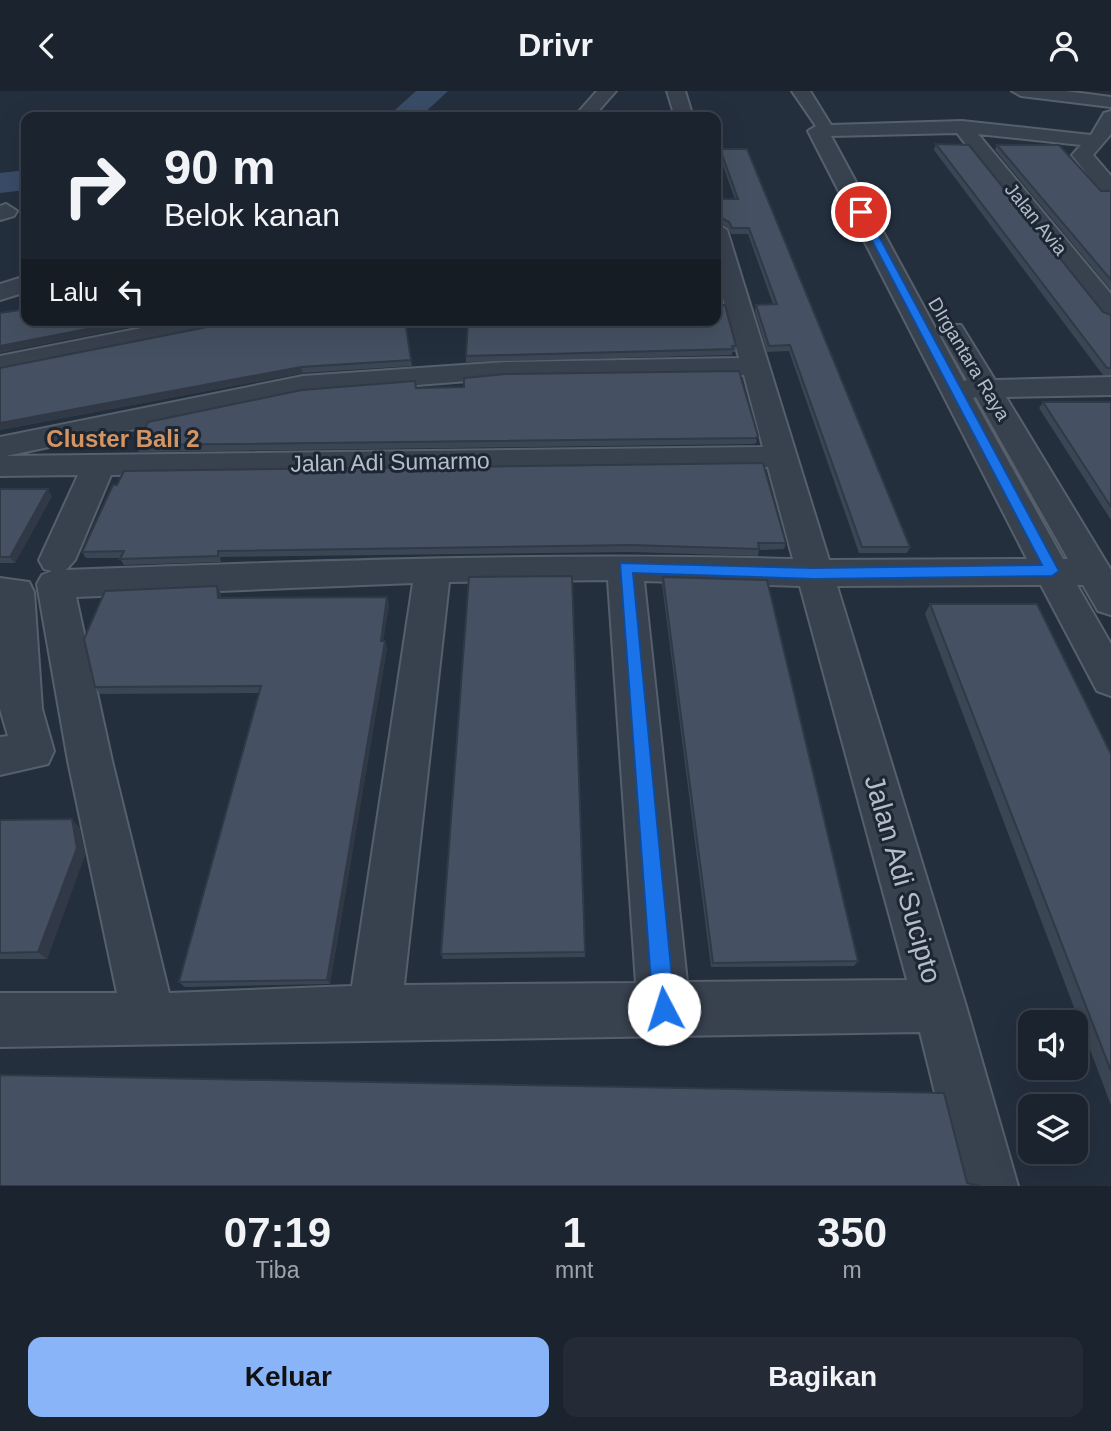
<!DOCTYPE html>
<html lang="id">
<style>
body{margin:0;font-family:Helvetica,sans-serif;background:#242b36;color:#f1f3f6;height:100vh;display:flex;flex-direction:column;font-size:26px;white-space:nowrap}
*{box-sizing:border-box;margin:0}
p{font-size:23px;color:#a0a4aa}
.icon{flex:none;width:38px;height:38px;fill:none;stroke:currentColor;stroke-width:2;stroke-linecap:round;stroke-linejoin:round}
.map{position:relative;height:1095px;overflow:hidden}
.drawer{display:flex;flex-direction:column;background:#1b232e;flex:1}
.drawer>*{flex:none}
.banner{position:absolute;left:21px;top:21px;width:700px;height:214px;border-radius:14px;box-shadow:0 7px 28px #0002,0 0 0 2px #39404a;background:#1b232e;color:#f1f3f6;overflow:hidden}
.fabs{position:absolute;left:1018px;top:919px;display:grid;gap:14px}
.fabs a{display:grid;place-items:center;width:70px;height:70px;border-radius:14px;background:#1b232e;box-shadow:0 7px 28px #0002,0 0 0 2px #39404a;font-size:35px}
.pin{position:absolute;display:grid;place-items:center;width:60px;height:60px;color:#fff;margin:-30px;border:4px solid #fff;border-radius:50%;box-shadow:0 2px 7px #0007}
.me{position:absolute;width:77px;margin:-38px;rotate:355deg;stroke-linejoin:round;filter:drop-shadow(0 0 5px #0008)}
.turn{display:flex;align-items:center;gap:24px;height:147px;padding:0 28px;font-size:32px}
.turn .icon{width:91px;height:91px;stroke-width:2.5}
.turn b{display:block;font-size:49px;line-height:60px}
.then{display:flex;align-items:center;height:66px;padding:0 28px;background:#0003;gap:14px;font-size:26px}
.eta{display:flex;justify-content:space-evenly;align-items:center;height:119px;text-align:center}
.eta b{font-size:42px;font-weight:600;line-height:49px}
.action{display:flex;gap:14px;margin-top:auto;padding:14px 28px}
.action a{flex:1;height:80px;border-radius:14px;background:#8ab4f8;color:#111;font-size:28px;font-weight:600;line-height:80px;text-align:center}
.action a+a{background:#242b36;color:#f1f3f6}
header{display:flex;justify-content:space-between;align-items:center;height:91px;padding:0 28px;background:#1b232e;font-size:32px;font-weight:600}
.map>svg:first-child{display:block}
</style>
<header><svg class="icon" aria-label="back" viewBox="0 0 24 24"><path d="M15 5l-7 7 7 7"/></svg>Drivr<svg class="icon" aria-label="person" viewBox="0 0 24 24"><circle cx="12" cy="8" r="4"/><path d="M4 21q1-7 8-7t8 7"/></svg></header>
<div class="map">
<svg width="1111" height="1095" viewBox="0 0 1111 1095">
<rect width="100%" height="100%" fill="#242f3e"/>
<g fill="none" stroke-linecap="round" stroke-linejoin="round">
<!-- river -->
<path fill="#394c67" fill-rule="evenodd" d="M416 0H448L420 26H387Z
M26 79V99L0 102V82Z"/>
<!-- street casing -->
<g stroke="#565f6c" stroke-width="4">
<path id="street" d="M597 0H616L593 26H574Z
M667 0H685L693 26H675Z
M792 0H810L831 34 962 30 1091 44 1104 22 1111 20V43L1093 64 1111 85V104L1103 103 1072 64 1081 54 978 43 1111 203V228L1102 226 957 42 831 45 964 290 967 289 939 240 943 234H961L995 289 1111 286V304L1006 306 1111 479V524L1098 520 1083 494H1077L1111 553V605L1097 600 1041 494 837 495 966 915 1018 1095H958L920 941 0 956V902H117L68 670 37 493 42 484 52 480 44 478 39 469 78 384 0 385V346L303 285 506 271 739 267 716 181V132L727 139 829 469 1027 468 808 40 816 35ZM744 284 763 356 6 365 303 303 506 287ZM976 306 1068 468H1063L973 307ZM768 376 793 468C550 461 308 470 66 479L75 469 111 384ZM608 489 636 892 404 894 449 491ZM644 490 800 495 907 889 687 891ZM413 492 352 895 169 902 112 670 76 506Z
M1012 0H1065L1111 6V16L1021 5Z
M6 113 17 120 14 125 0 129V115Z
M26 185V201L0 209V193Z
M182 229H237L233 235 224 237 0 281V265Z
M0 487 29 491 34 501 42 618 54 660 48 673 0 684V646L8 645 0 618Z"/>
</g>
<!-- street -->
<use href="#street" fill="#38414e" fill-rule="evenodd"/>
</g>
<!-- wall -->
<path fill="#3b4654" d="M936 53 1103 221 1111 224V284H1103L934 59Z
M997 54 1101 100H1111V199L995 59Z
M720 58 910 456 907 462H859L789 260 767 261 755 220 756 214 773 213 748 143H731L728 137 716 129V108H735L719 64Z
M405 229 412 275 303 282 0 339V277Z
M736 255 735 261H732V264L466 271V265Z
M739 280 757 351 754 353 139 361 136 354 416 297 464 296Z
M1043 311H1111V429L1039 317Z
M0 398 52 405 15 472H0Z
M786 452 784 458 759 459 758 465 630 461 220 466 221 471 124 474 120 468 121 467H86L82 461Z
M663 486 858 870 854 875 711 876 662 493Z
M221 503V507L387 506 389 514 383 550 387 557 330 893 185 896 179 891 259 602 100 603 95 596Z
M930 513 1111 663V1014L925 523Z
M0 729 79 736 85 764 47 868H0Z
M585 861V866L443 868 441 863Z"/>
<!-- shaded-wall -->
<path fill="#303945" d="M133 229H167L0 262V255Z
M301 276 303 282 0 339V332Z
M48 398 52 405 15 472 10 466Z
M217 495 221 503V514L218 507Z
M387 506 389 514 382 557 381 550Z
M385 550 387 557 330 893 327 889Z
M72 728 79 736 85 764 47 868 38 861Z"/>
<!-- building -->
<path fill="#455162" stroke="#303945" stroke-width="2" d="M936 53 969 54 1103 221 1111 224V277H1107Z
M997 54H1059L1101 100H1111V189Z
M720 58H747L910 456H862L790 254 769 255 756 214 777 213 749 137H732L729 131 716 124V128V108H738Z
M716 211 717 214H725L736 255H732L733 258 466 265 468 229H716Z
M26 218V229H133L0 255V222Z
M233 229H405L411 269 301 276 0 332V277L232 231Z
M739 280 758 345 756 347 136 354 148 331 302 299 415 290 416 297 464 296V287L506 283Z
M1043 311H1111V416Z
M763 372 786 452H758L759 458 631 454 218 460V465L120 468 124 460 82 461 113 394H117L124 380Z
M0 398H48L10 466H0Z
M572 485 585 861 441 863 469 486Z
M663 486 767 489 858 870 713 872Z
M217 495 218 507 387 506 381 550H385L327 889 179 891 261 595 95 596 84 548 105 500Z
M930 513H1037L1111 663V980Z
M72 728 77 757 38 861 0 862V729Z
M0 984 944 1002 967 1092 980 1095H0Z"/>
<!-- route -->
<path fill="#1a73e8" stroke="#114b97" stroke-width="2" d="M861 118 866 121 1059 480 1052 485 814 488 633 482 675 918 672 925 664 929 656 925 653 918 620 472 814 477 1042 474 857 121Z"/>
<g text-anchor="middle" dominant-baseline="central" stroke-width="6" stroke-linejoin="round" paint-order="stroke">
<!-- far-street labels -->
<g font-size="19" fill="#b4bcc9" stroke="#1d2633">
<text transform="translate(1036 128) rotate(51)">Jalan Avia</text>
<text transform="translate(969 268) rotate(59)">DIrgantara Raya</text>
</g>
<!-- street labels -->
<g font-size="23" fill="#b4bcc9" stroke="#1d2633">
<text transform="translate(390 371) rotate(-1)">Jalan Adi Sumarmo</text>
</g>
<!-- neighbourhood labels -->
<g font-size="24" font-weight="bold" fill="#d59563" stroke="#1d2633">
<text x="123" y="347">Cluster Bali 2</text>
</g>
<!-- near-street labels -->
<g font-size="28" fill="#b4bcc9" stroke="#1d2633">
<text transform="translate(903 788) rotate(74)">Jalan Adi Sucipto</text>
</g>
</g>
</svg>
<div class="fabs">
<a><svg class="icon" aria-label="sound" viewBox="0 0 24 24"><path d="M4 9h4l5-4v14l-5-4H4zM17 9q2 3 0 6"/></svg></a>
<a><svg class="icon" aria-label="layers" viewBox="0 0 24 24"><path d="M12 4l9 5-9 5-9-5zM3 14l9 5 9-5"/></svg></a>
</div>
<div class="pin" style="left:861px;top:121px;background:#d93025"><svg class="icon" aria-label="arrive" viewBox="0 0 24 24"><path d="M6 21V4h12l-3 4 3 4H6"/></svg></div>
<svg class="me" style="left:664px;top:918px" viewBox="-20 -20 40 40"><circle r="19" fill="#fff"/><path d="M0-13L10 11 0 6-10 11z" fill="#1a73e8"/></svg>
<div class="banner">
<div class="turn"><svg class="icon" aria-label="right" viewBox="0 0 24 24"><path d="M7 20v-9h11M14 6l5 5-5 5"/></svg><div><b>90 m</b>Belok kanan</div></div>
<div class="then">Lalu<svg class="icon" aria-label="left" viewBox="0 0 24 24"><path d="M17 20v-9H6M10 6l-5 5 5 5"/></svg></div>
</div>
</div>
<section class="drawer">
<div class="eta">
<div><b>07:19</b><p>Tiba</p></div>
<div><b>1</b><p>mnt</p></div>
<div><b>350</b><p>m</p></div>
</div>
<div class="action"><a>Keluar</a><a>Bagikan</a></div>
</section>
